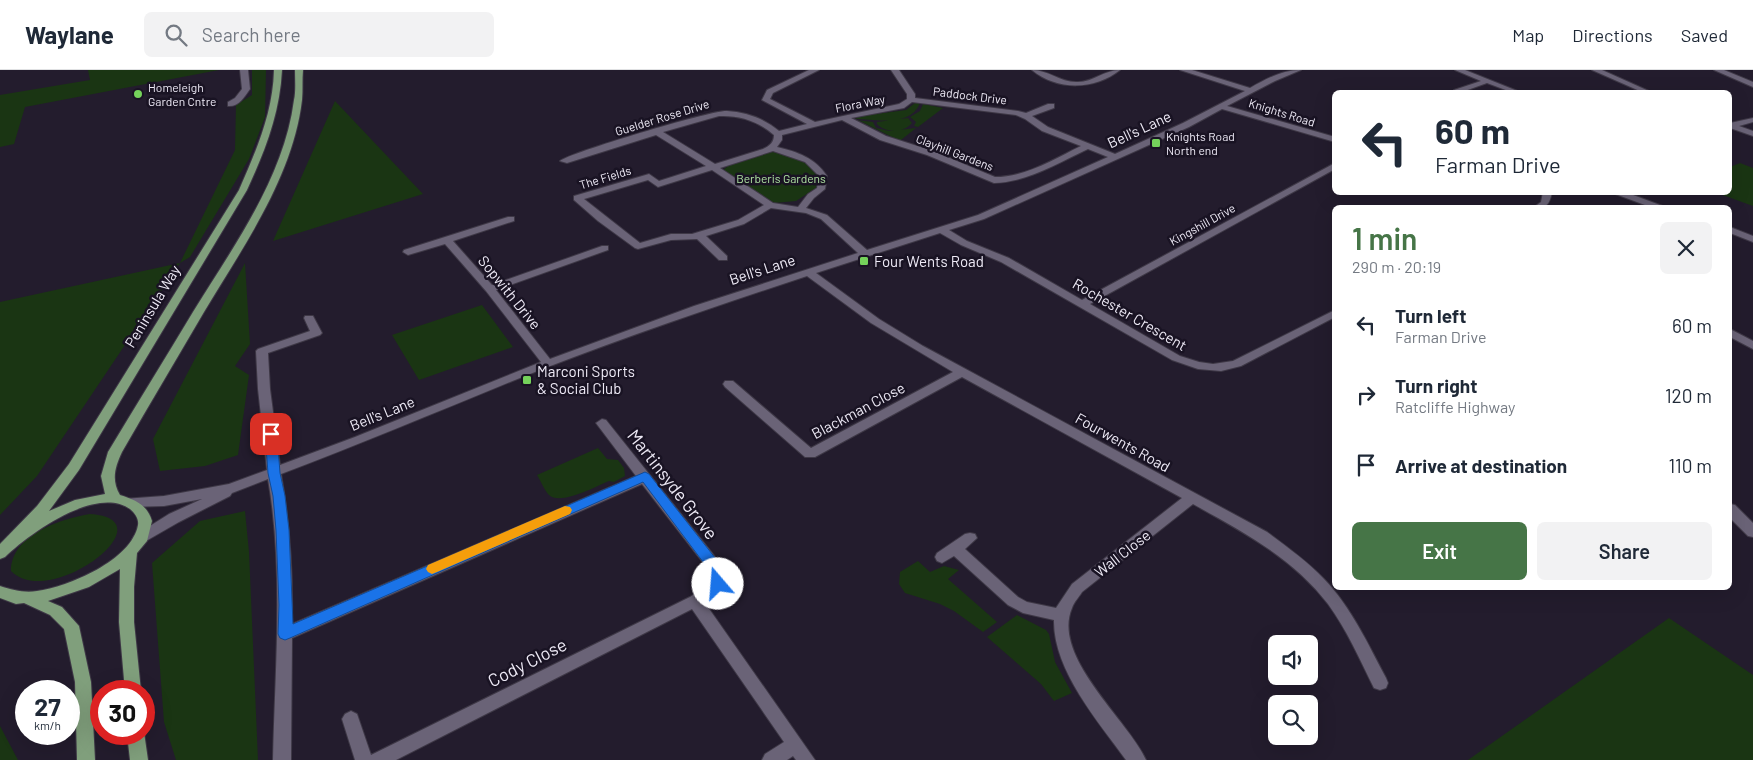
<!DOCTYPE html>
<meta charset="utf-8">
<style>
body{margin:0;font-family:Barlow,sans-serif;background:#f2f2f3;color:#1f2937;height:100vh;display:flex;flex-direction:column;font-size:19px;white-space:nowrap}
*{box-sizing:border-box;margin:0}
p{font-size:16px;color:#747a83}
.icon{flex:none;width:28px;height:28px;fill:none;stroke:currentColor;stroke-width:2;stroke-linecap:round;stroke-linejoin:round}
.map{position:relative;flex:1;overflow:hidden}
.side{position:absolute;left:1332px;top:135px;width:400px;height:385px;display:flex;flex-direction:column;background:#fff;border-radius:8px;box-shadow:0 5px 20px #0002}
.side>*{flex:none}
.guide{position:absolute;left:1332px;top:20px;width:400px;height:105px;border-radius:8px;box-shadow:0 5px 20px #0002;background:#fff;color:#1f2937;overflow:hidden}
.fabs{position:absolute;left:1268px;top:565px;display:grid;gap:10px}
.fabs a{display:grid;place-items:center;width:50px;height:50px;border-radius:8px;background:#fff;box-shadow:0 5px 20px #0002;font-size:25px}
.speed{position:absolute;left:15px;top:610px;display:flex;gap:10px;font-size:25px;font-weight:700;text-align:center}
.speed>*{display:grid;place-content:center;width:65px;height:65px;border-radius:50%;background:#fff;box-shadow:0 5px 20px #0002;line-height:1}
.speed small{font-size:12px;font-weight:400}
.speed .limit{border:8px solid #d22;background:#fff;color:#111}
.pin{position:absolute;display:grid;place-items:center;width:42px;height:42px;color:#fff;margin:-21px;border-radius:10px;box-shadow:0 2px 8px #0006}
.me{position:absolute;width:55px;margin:-28px;rotate:342deg;stroke-linejoin:round;filter:drop-shadow(0 0 4px #0008)}
.turn{display:flex;align-items:center;gap:18px;height:105px;padding:0 20px;font-size:22px}
.turn .icon{width:65px;height:65px;stroke-width:2.5}
.turn b{display:block;font-size:35px;line-height:42px}
.round{display:grid;place-items:center;flex:none;width:52px;height:52px;border-radius:8px;background:#f2f2f3}
.summary{display:flex;align-items:center;justify-content:space-between;height:85px;padding:0 20px}
h1{font-size:30px;font-weight:600;line-height:38px;color:#467547}
.action{display:flex;gap:10px;margin-top:auto;padding:10px 20px}
.action a{flex:1;height:58px;border-radius:8px;background:#467547;color:#fff;font-size:20px;font-weight:600;line-height:58px;text-align:center}
.action a+a{background:#f2f2f3;color:#1f2937}
ul{padding:0;list-style:none}
li{display:flex;align-items:center;gap:15px;height:70px;padding:0 20px}
li div{flex:1}
li b{display:block;font-size:19px}
li em{font-style:normal}
header{display:flex;align-items:center;gap:30px;box-sizing:border-box;height:70px;padding:0 25px;background:#fff;border-bottom:1px solid #e0e1e3}
header strong{font-size:24px}
nav{display:flex;gap:28px;margin-inline-start:auto;font-size:18px}
.search{width:350px;height:45px;background:#f2f2f3;display:flex;align-items:center;gap:12px;box-sizing:border-box;padding:0 18px;border-radius:8px;color:#747a83;font-size:19px}
.map>svg:first-child{display:block}
</style>
<header>
<strong>Waylane</strong>
<div class="search"><svg class="icon" aria-label="search" viewBox="0 0 24 24"><circle cx="10" cy="10" r="6"/><path d="M15 15l6 6"/></svg>Search here</div>
<nav><a>Map</a><a>Directions</a><a>Saved</a></nav>
</header>
<div class="map">
<svg width="1753" height="690" viewBox="0 0 1753 690">
<rect width="100%" height="100%" fill="#231c2d"/>
<!-- green -->
<path fill="#1a3513" d="M88 0H219L25 37 14 74 0 77V25L90 10Z
M252 0H266L265 47 249 89 190 187 180 193 37 406 0 445V232L180 193 235 80 236 35 252 25Z
M335 31 423 124 273 171Z
M915 33H920C910 58 875 49 855 49L861 46 906 40Z
M923 34 943 38 918 57 914 56 916 52 910 47 920 41Z
M908 48 912 53C904 63 885 63 877 54V52Z
M855 50 873 52 876 58 889 61 916 58 901 70 902 72 860 51Z
M771 82C788 83 811 89 818 106L815 108V114L819 116 796 131 774 133 723 100 728 96Z
M1740 93 1753 98V136L1717 123 1730 122V97Z
M245 193 250 274 235 296 249 305 238 385 205 396 160 401 153 369Z
M482 235 513 277 419 310 392 265Z
M598 378 607 389 618 390 624 398 625 406 614 412 609 411C597 416 560 436 549 425 544 420 541 411 537 405Z
M245 441 249 482 258 690H176L164 652 152 493 200 451Z
M90 444C171 449 50 541 11 501 11 465 60 449 90 444Z
M918 491 930 502 944 496 959 500 948 509 997 552 983 562 954 541 940 534 905 523 899 514 900 502Z
M1017 545 1046 560 1049 564 1055 592 1072 623 1054 631 1041 614 987 567Z
M1669 548 1753 605V690H1468Z
M0 656 18 690H0Z"/>
<g fill="none" stroke-linecap="round" stroke-linejoin="round">
<!-- minor casing -->
<g stroke="#3e3846" stroke-width="2">
<path id="minor" d="M240 0H248L250 19C244 27 239 37 228 36V32L235 28 242 19Z
M809 0H819L773 23 770 29 815 52 899 34 907 29V24L891 0H899L915 24V28L1018 41 1026 43 1048 34H1054V38L1032 46 1048 57 1115 84 1183 53 1245 21 1180 0H1192L1250 18C1266 9 1282 0 1301 0L1275 11 1227 36 1335 67V72L1222 39 1189 57 984 149 949 160 967 171 1009 188 1082 230 1335 93V99L1090 234 1180 286 1199 292 1213 294 1233 291 1335 240V247L1241 296 1221 301 1198 299 1172 290 1001 192 961 175 940 163 816 203 879 249 923 276 1267 462C1287 477 1307 491 1324 509 1351 537 1368 574 1386 608L1388 613 1386 618 1380 620 1374 618C1360 590 1347 560 1328 534 1293 488 1243 462 1193 434L1082 522C1079 527 1074 532 1072 538 1051 587 1129 651 1146 690H1126C1098 651 1053 600 1054 550L1023 543 1008 535 954 486 942 493 937 491 935 487 937 483 965 464 970 463 975 464 977 468 965 479 1018 527 1027 532 1056 538 1072 514 1182 428 962 307 815 387H805L725 317 723 314 725 311H733L811 378 953 302 871 253 807 206C707 239 607 273 510 312 434 343 358 375 281 404 290 454 293 504 292 554L636 406 596 353 602 349 606 350 720 493C730 512 722 524 705 533L815 690H796L793 686 787 690H762L765 684 784 672 692 539 396 690H355L342 649 345 644 351 641 357 644 371 685 690 527 709 514 708 499 642 414 292 568 291 690H273C275 597 284 501 268 409L232 423 230 426 179 452 139 475 134 474 132 470 134 466 169 444 202 429 164 436 128 437 123 435 121 432 123 429 164 426 229 414 267 400 258 319 256 281 258 279 310 261 304 248 305 246H313L322 263 320 265 268 283 270 319 280 395 355 367 541 292 486 221 445 174 408 185 403 182 404 180 508 147H514V151L453 171 492 215 602 176H608V180L496 220 550 289 694 236 858 183 821 149 806 143 771 138 744 154 706 166 727 186V190H719L697 169 671 170 638 179 635 178 598 151 574 130V126L649 104 659 111 706 96 656 65 567 93 560 91C569 83 712 40 727 41 746 42 765 49 779 61L807 54 762 30 767 20ZM912 32 1016 45 1025 49 1042 61 1081 76C1054 89 1026 107 995 107L933 81 886 66 851 48 904 38ZM719 46C739 45 758 51 774 65 774 72 770 76 763 79L715 94 663 62ZM842 50 880 70 927 85 994 113C1028 112 1058 93 1088 79L1108 87 978 145 867 180 827 145 806 138 814 128 825 119 827 106C815 88 798 82 777 77L782 70V65ZM773 81 805 92 819 106 817 118 808 124 798 137 773 133 720 98ZM712 100 764 135 738 150 692 164H671L640 173 584 129 648 110 658 117Z
M1032 0C1049 0 1061 13 1078 12 1093 12 1104 0 1120 0 1095 20 1057 21 1032 0Z
M1455 0H1465L1520 22H1511L1487 13 1462 22H1454V20L1481 11Z
M1592 0H1602L1651 22H1642Z
M1714 0H1724L1753 12V17Z
M1753 48V52L1739 56 1753 61V66L1730 58V53Z
M1543 122H1552C1549 136 1546 138 1533 138L1541 132Z
M1610 122H1625L1668 138H1653Z
M1730 157 1753 166V172L1730 163Z
M1730 259 1753 271V279L1730 267Z
M1730 434 1735 435 1753 453V467L1748 466 1730 448Z"/>
</g>
<!-- major casing -->
<g stroke="#3e3846" stroke-width="2">
<path id="major" d="M274 0H282C280 43 265 81 247 120L79 400 49 441 75 430 105 424 101 406 108 382C136 335 165 289 193 242 233 177 284 108 294 30 296 21 295 10 295 0H303C302 10 303 20 302 30 293 107 243 177 204 242 177 288 149 335 122 382 115 397 111 410 120 425 135 430 147 434 152 451L147 471 137 483 134 517V552L141 621H125L119 552 120 499 89 517 48 531 62 537 79 556 91 612 95 690H77L75 612 64 559 50 545 24 533 16 534 0 528V516C13 520 24 523 37 521 68 517 132 490 138 455 139 449 135 443 130 439 96 415 29 464 5 487L0 489V474L37 436 69 394 239 120C256 81 273 43 274 0Z
M144 662 148 690H130L127 664H144Z"/>
</g>
<!-- minor -->
<use href="#minor" fill="#6a6377" fill-rule="evenodd"/>
<!-- major -->
<use href="#major" fill="#809f7c" fill-rule="evenodd"/>
</g>
<!-- route -->
<path fill="#1a73e8" stroke="#114b97" d="M271 360 277 364 280 403 285 426 289 460 293 554 645 402 649 404 720 494C724 502 728 509 723 518L718 520 713 518C710 513 712 507 709 500L643 412 290 568 285 570 280 568 278 564 279 535 276 460 273 426 268 403 265 364Z"/>
<!-- slow -->
<path fill="#f59e0b" d="M565 436 570 437 572 440 570 444 437 502 432 504 428 502 426 499 428 495Z"/>
<!-- markers -->
<g fill="#75d25b" stroke="#191323" stroke-width="2">
<circle cx="138" cy="24" r="5"/>
<rect x="1151" y="68" width="10" height="10" rx="2.5"/>
<rect x="859" y="186" width="10" height="10" rx="2.5"/>
<rect x="522" y="305" width="10" height="10" rx="2.5"/>
</g>
<g text-anchor="middle" dominant-baseline="central" stroke-width="5" stroke-linejoin="round" paint-order="stroke">
<!-- far-poi labels -->
<g font-size="12" fill="#eeeaf6" stroke="#191323" text-anchor="start">
<text x="148" y="17">Homeleigh<tspan x="148" dy="14">Garden Cntre</tspan></text>
<text x="1166" y="66">Knights Road<tspan x="1166" dy="14">North end</tspan></text>
</g>
<!-- far-street labels -->
<g font-size="12" fill="#eeeaf6" stroke="#191323">
<text transform="translate(970 25) rotate(7)">Paddock Drive</text>
<text transform="translate(860 33) rotate(-11)">Flora Way</text>
<text transform="translate(1282 42) rotate(17)">Knights Road</text>
<text transform="translate(662 47) rotate(-17)">Guelder Rose Drive</text>
<text transform="translate(955 82) rotate(21)">Clayhill Gardens</text>
<text transform="translate(605 107) rotate(-17)">The Fields</text>
<text transform="translate(1202 154) rotate(-29)">Kingshill Drive</text>
</g>
<!-- far-park labels -->
<g font-size="12" fill="#afe3a2" stroke="#191323">
<text x="781" y="108">Berberis Gardens</text>
</g>
<!-- street labels -->
<g font-size="15" fill="#eeeaf6" stroke="#191323">
<text transform="translate(1139 59) rotate(-25)">Bell's Lane</text>
<text transform="translate(762 199) rotate(-18)">Bell's Lane</text>
<text transform="translate(510 222) rotate(51)">Sopwith Drive</text>
<text transform="translate(152 236) rotate(-59)">Peninsula Way</text>
<text transform="translate(1130 244) rotate(30)">Rochester Crescent</text>
<text transform="translate(858 340) rotate(-28)">Blackman Close</text>
<text transform="translate(382 343) rotate(-22)">Bell's Lane</text>
<text transform="translate(1123 372) rotate(29)">Fourwents Road</text>
<text transform="translate(1122 483) rotate(-38)">Wall Close</text>
</g>
<!-- poi labels -->
<g font-size="15" fill="#eeeaf6" stroke="#191323" text-anchor="start">
<text x="874" y="191">Four Wents Road</text>
<text x="537" y="301">Marconi Sports<tspan x="537" dy="17">&amp; Social Club</tspan></text>
</g>
<!-- near-street labels -->
<g font-size="18" fill="#eeeaf6" stroke="#191323">
<text transform="translate(673 414) rotate(52)">Martinsyde Grove</text>
<text transform="translate(527 592) rotate(-27)">Cody Close</text>
</g>
</g>
</svg>
<div class="fabs">
<a><svg class="icon" aria-label="sound" viewBox="0 0 24 24"><path d="M4 9h4l5-4v14l-5-4H4zM17 9q2 3 0 6"/></svg></a>
<a><svg class="icon" aria-label="search" viewBox="0 0 24 24"><circle cx="10" cy="10" r="6"/><path d="M15 15l6 6"/></svg></a>
</div>
<div class="speed"><div>27<small>km/h</small></div><div class="limit">30</div></div>
<div class="pin" style="left:271px;top:364px;background:#d93025"><svg class="icon" aria-label="arrive" viewBox="0 0 24 24"><path d="M6 21V4h12l-3 4 3 4H6"/></svg></div>
<svg class="me" style="left:718px;top:514px" viewBox="-20 -20 40 40"><circle r="19" fill="#fff"/><path d="M0-13L10 11 0 6-10 11z" fill="#1a73e8"/></svg>
<div class="guide">
<div class="turn"><svg class="icon" aria-label="left" viewBox="0 0 24 24"><path d="M17 20v-9H6M10 6l-5 5 5 5"/></svg><div><b>60 m</b>Farman Drive</div></div>
</div>
<section class="side">
<div class="summary"><div><h1>1 min</h1><p>290 m · 20:19</p></div><a class="round"><svg class="icon" aria-label="close" viewBox="0 0 24 24"><path d="M6 6l12 12M18 6L6 18"/></svg></a></div>
<ul>
<li><svg class="icon" aria-label="left" viewBox="0 0 24 24"><path d="M17 20v-9H6M10 6l-5 5 5 5"/></svg><div><b>Turn left</b><p>Farman Drive</p></div><em>60 m</em></li>
<li><svg class="icon" aria-label="right" viewBox="0 0 24 24"><path d="M7 20v-9h11M14 6l5 5-5 5"/></svg><div><b>Turn right</b><p>Ratcliffe Highway</p></div><em>120 m</em></li>
<li><svg class="icon" aria-label="arrive" viewBox="0 0 24 24"><path d="M6 21V4h12l-3 4 3 4H6"/></svg><div><b>Arrive at destination</b></div><em>110 m</em></li>
</ul>
<div class="action"><a>Exit</a><a>Share</a></div>
</section>
</div>
